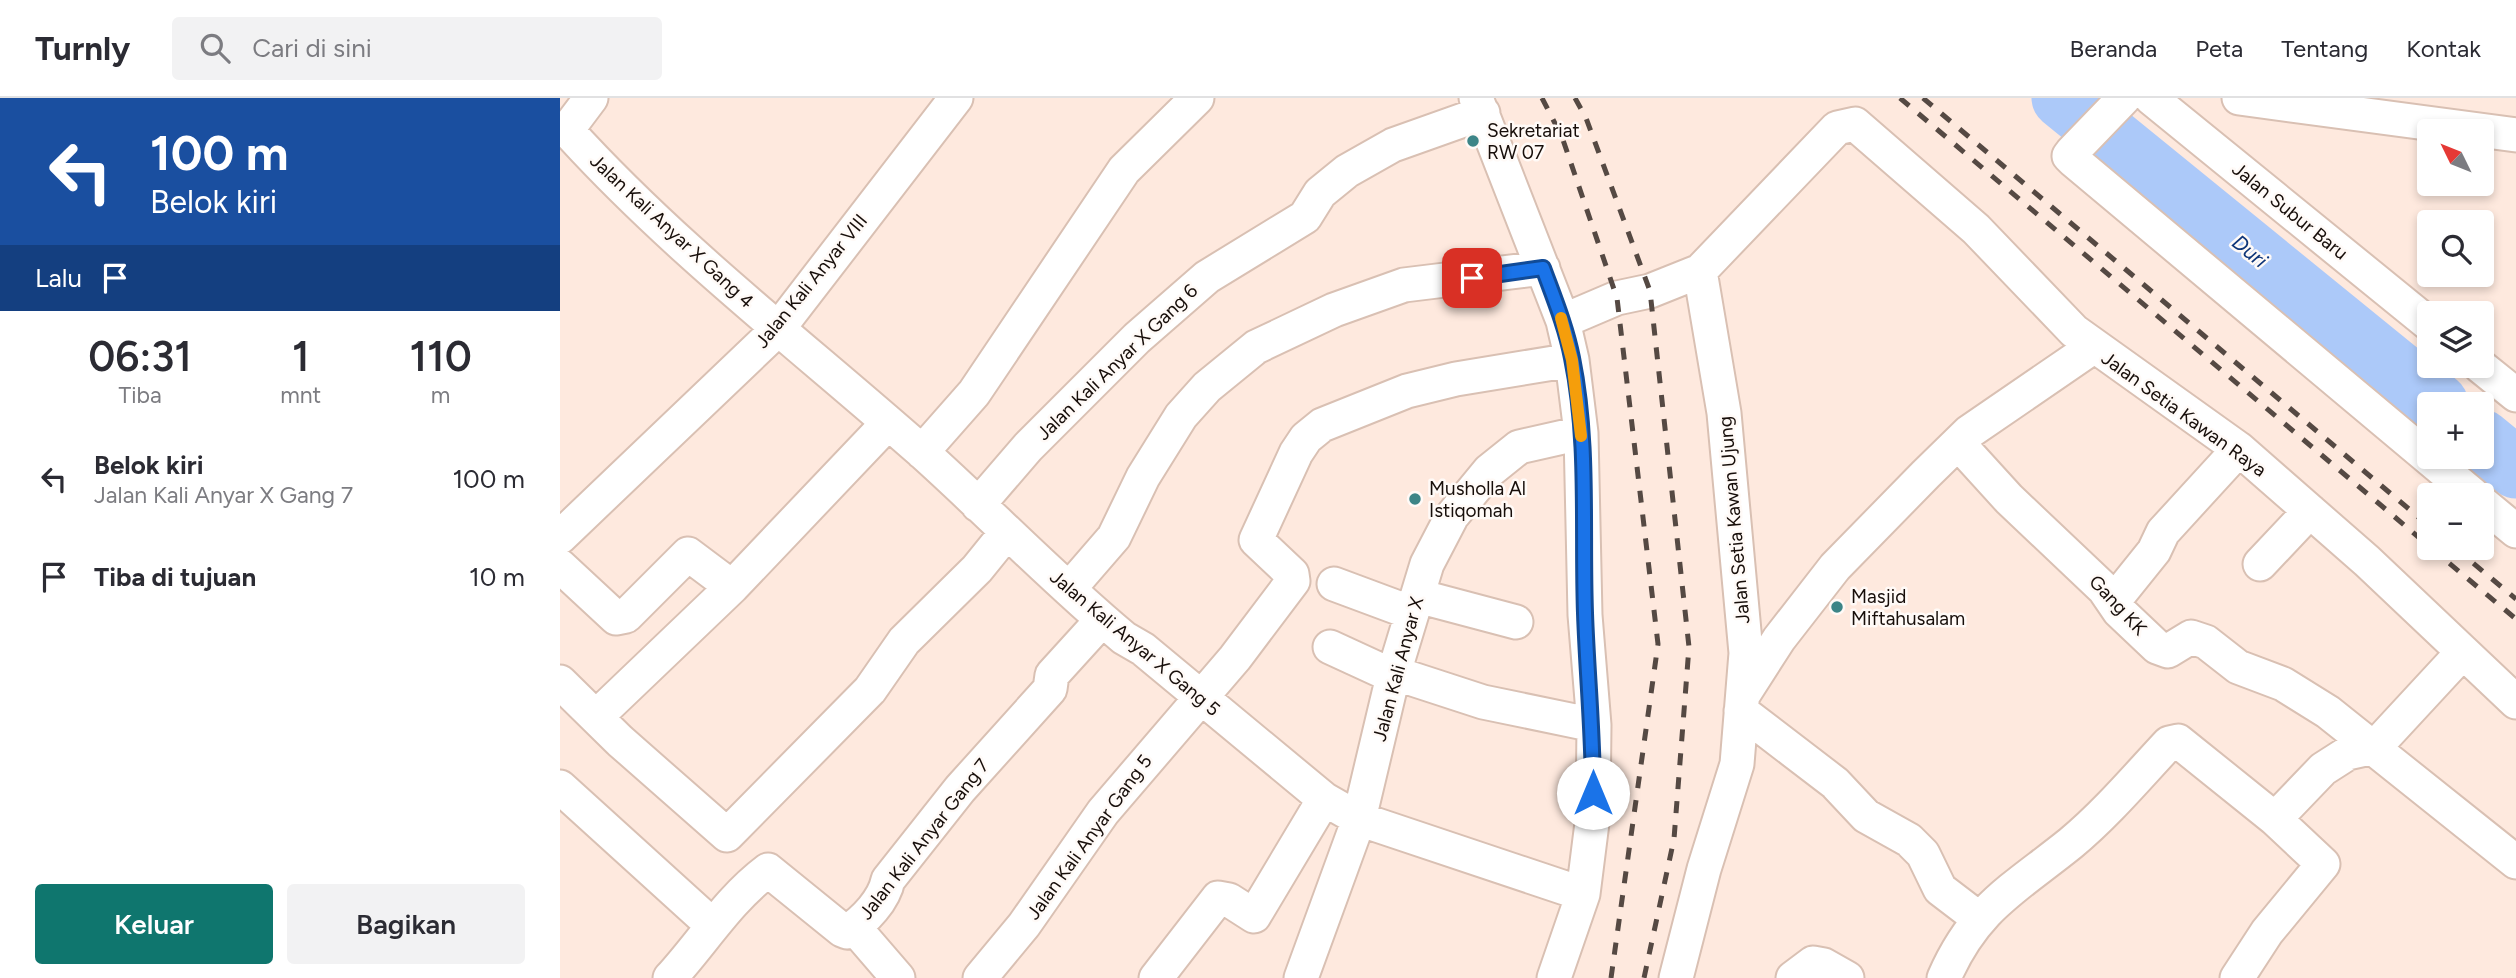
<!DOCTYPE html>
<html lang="id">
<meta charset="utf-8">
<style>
body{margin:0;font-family:Figtree,sans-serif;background:#f2f2f3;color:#2b2b33;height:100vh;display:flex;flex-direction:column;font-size:26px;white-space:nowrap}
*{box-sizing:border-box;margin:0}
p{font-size:23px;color:#7c7c81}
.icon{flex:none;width:38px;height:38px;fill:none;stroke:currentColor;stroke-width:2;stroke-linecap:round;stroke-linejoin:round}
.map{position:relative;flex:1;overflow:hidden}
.sheet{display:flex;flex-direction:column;background:#fff;width:560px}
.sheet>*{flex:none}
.banner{background:#1a4fa0;color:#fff;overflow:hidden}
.needle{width:46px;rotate:313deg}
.controls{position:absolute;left:1857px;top:21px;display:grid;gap:14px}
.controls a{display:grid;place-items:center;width:77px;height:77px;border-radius:7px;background:#fff;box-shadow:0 4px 10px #0003;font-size:35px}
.pin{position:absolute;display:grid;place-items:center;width:60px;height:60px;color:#fff;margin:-30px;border-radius:14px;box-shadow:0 4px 10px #0006}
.me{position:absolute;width:77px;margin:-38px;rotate:0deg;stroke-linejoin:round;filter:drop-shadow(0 0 5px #0008)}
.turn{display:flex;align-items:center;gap:24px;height:147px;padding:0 35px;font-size:32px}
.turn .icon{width:91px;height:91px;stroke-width:2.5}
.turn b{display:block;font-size:49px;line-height:60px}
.then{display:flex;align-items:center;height:66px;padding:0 35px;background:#0003;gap:14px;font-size:26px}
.eta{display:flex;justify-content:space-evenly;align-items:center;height:119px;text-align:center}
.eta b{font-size:42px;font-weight:600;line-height:49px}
.primary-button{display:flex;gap:14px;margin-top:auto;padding:14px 35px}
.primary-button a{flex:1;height:80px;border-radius:7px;background:#0f766e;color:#fff;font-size:28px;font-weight:600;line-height:80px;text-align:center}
.primary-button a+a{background:#f2f2f3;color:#2b2b33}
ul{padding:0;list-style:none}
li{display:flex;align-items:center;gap:21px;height:98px;padding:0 35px}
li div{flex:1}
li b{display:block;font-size:26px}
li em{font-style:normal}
header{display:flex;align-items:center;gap:42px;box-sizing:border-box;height:98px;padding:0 35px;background:#fff;border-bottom:2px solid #e1e1e2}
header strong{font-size:33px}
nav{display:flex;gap:38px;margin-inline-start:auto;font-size:24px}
.search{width:490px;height:63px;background:#f2f2f3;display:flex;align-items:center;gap:18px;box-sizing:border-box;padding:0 24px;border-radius:7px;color:#7c7c81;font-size:26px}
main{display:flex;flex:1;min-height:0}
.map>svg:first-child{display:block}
</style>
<header>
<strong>Turnly</strong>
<div class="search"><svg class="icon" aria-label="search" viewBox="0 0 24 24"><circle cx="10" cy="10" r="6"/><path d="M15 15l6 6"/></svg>Cari di sini</div>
<nav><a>Beranda</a><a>Peta</a><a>Tentang</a><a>Kontak</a></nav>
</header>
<main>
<section class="sheet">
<div class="banner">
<div class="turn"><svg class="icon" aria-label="left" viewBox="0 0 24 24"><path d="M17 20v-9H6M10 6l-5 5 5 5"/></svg><div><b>100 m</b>Belok kiri</div></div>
<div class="then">Lalu<svg class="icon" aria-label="arrive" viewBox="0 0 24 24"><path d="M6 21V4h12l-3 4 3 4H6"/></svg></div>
</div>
<div class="eta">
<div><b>06:31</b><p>Tiba</p></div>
<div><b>1</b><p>mnt</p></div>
<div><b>110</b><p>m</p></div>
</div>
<ul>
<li><svg class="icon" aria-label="left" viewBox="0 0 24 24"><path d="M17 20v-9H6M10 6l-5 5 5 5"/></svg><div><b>Belok kiri</b><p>Jalan Kali Anyar X Gang 7</p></div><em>100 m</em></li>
<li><svg class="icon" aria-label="arrive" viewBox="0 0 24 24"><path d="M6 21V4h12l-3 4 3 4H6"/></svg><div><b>Tiba di tujuan</b></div><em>10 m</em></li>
</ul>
<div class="primary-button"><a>Keluar</a><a>Bagikan</a></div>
</section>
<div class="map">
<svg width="1956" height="880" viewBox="0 0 1956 880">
<rect width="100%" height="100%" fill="#fee9de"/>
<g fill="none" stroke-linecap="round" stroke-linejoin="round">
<!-- river -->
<path stroke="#acc9f9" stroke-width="61" d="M1502 0 1878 306
M1922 342 1956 370"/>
<!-- minor casing -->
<g stroke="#d9c0b3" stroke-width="37">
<path id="minor" d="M31 0 7 32C114 150 242 248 361 353 429 414 493 481 564 540L583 551 764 701 799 721 1023 796
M916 0 1003 223 1012 262 1021 335 1025 517 1034 627 1033 717 1023 796 994 880
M1564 0 1512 54 1509 58 1513 62 1913 397
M1591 0 1869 226
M1679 0 1956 37
M1003 223 1057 200 1090 193 1140 173 1277 30 1295 26 1416 131 1514 233 1679 351 1807 463 1956 604
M1920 268 1956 297
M1398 345 1449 401 1544 491 1559 513 1597 549 1608 553 1631 539 1646 544 1678 569 1723 586 1768 614 1956 764
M362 354 414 295 564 72 637 0
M1922 405 1956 433
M418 407 468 349 577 240 647 179 745 119 760 95 787 73 833 47 923 15
M0 439 218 231 396 0
M1700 466 1750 413
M0 468 56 520 66 518 128 456 172 489
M774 486 852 515
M509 491 554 439 583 379 621 318 647 289 696 249 774 212 844 187 983 170
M858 498 956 524
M1553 504 1594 453 1603 434 1679 351
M770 549 833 578
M834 575 923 604 1034 627
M0 584 60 643 167 737 310 592 344 543 417 471 447 434
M1185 594 1219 541 1275 469 1366 376 1409 334 1533 249
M1181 613 1275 685 1306 718 1349 742 1363 756 1380 791 1418 820
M36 619 172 489 328 325
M0 689 151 826
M1715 721 1763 671 1788 655 1815 649 1902 555
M294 829 338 880
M110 880C143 844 168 802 208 772L282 832 287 834C305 822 324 802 328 782L400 691 490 591 492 577 542 522
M420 880 464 827 543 714 675 560 733 483 732 476 696 442 736 355 746 340 762 327 847 293 896 281 1012 262
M596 880 658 800 669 802 694 818 764 701
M741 880 799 721 833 578 867 466 892 418 929 373 959 349 1021 335
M1116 880 1144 771 1177 666 1186 555 1164 315 1140 173
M1233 880 1253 865 1264 867 1287 880
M1384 880C1415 809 1454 791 1511 745 1547 715 1578 678 1609 645L1618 643 1715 721 1763 766 1707 834 1677 880"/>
</g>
<!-- minor -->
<use href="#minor" stroke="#fff" stroke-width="33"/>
<!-- rail -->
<path stroke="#554943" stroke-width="5" stroke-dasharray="12 12" stroke-linecap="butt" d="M982 0 1002 39 1057 200 1098 546 1051 880
M1015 0 1026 20 1090 193 1129 549 1114 741 1084 880
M1340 0 1869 448
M1363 0 1869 428
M1871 450 1956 521
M1895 450 1956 501"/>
</g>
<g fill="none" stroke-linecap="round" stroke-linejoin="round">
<!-- route casing -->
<g stroke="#114b97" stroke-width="18">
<path id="route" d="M912 180 983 170C994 200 1006 229 1012 260 1029 343 1022 431 1025 515 1027 575 1033 634 1033 695"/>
</g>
<!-- route -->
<use href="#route" stroke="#1a73e8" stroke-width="12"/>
<!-- slow -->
<path stroke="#f59e0b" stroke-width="12" d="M1001 220 1012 262 1021 338"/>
</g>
<!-- markers -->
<g fill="#3d8587" stroke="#fffaf7" stroke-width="2.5">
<circle cx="913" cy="43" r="7"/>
<circle cx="855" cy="401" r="7"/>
<circle cx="1277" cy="509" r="7"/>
</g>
<g text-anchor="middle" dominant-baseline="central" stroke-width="5" stroke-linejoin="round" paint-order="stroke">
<!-- poi labels -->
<g font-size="19" fill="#170e0a" stroke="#fffaf7" text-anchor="start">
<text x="927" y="32">Sekretariat<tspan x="927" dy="22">RW 07</tspan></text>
<text x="869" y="390">Musholla Al<tspan x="869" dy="22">Istiqomah</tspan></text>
<text x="1291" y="498">Masjid<tspan x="1291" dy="22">Miftahusalam</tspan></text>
</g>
<!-- street labels -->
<g font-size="19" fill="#170e0a" stroke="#fffaf7">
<text transform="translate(1730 113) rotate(39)">Jalan Subur Baru</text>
<text transform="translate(112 133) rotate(43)">Jalan Kali Anyar X Gang 4</text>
<text transform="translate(251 183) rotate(-51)">Jalan Kali Anyar VIII</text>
<text transform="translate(557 264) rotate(-44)">Jalan Kali Anyar X Gang 6</text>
<text transform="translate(1624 316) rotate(36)">Jalan Setia Kawan Raya</text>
<text transform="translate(1174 422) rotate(-95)">Jalan Setia Kawan Ujung</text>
<text transform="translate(1558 507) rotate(47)">Gang KK</text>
<text transform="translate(575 545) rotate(40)">Jalan Kali Anyar X Gang 5</text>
<text transform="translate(838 571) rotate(-75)">Jalan Kali Anyar X</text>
<text transform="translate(529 739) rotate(-54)">Jalan Kali Anyar Gang 5</text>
<text transform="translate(364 741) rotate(-52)">Jalan Kali Anyar Gang 7</text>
</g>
<!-- water labels -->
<g font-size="21" font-style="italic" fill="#0e3579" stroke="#fffaf7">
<text transform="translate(1690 153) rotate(39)">Duri</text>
</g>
</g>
</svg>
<div class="controls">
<a><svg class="needle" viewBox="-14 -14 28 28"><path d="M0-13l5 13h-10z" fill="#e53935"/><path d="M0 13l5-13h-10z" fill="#7c7c81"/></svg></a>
<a><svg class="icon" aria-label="search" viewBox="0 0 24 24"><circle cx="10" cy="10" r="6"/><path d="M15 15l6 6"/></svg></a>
<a><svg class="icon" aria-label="layers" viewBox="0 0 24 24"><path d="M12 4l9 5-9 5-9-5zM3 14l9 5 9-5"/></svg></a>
<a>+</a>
<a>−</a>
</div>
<div class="pin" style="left:912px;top:180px;background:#d93025"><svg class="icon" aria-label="arrive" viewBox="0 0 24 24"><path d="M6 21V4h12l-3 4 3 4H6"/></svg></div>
<svg class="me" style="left:1033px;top:695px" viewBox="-20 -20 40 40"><circle r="19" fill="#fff"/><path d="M0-13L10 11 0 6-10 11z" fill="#1a73e8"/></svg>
</div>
</main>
